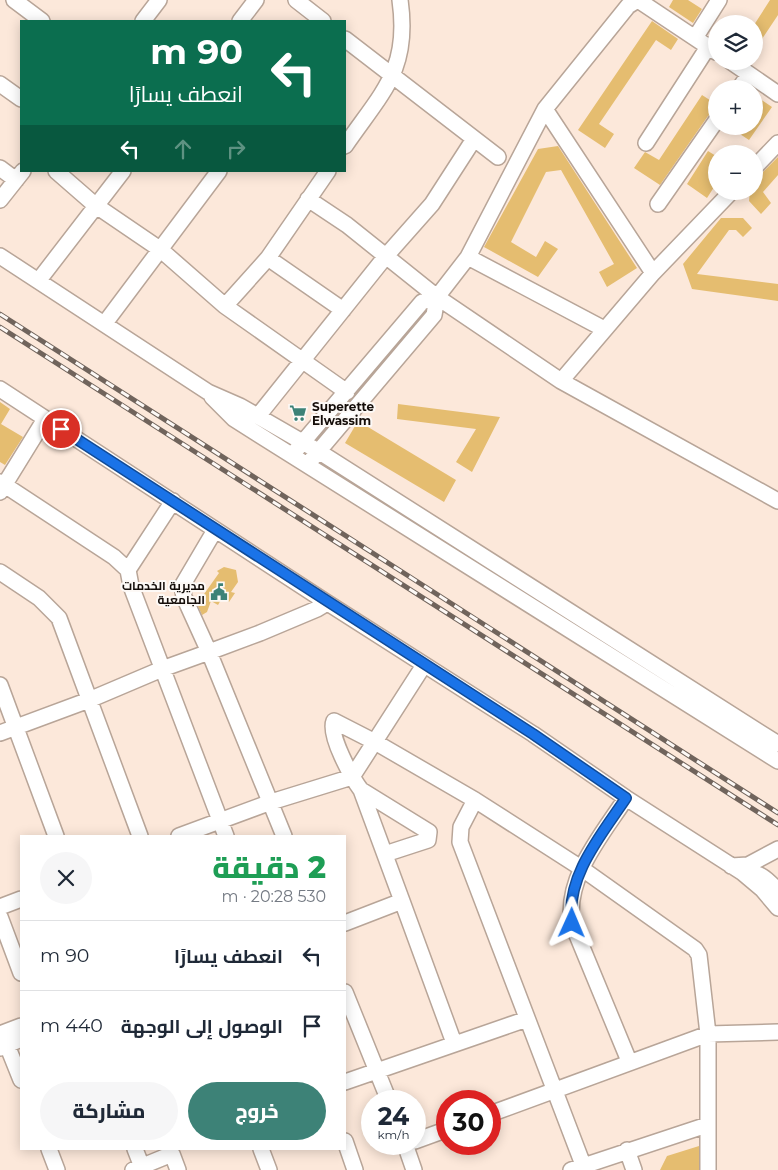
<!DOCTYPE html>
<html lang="ar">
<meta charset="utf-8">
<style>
body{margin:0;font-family:Montserrat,Cairo,sans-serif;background:#f6f6f7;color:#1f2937;direction:rtl;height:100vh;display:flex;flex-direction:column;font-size:19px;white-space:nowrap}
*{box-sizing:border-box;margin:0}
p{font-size:16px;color:#747a83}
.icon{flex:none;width:28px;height:28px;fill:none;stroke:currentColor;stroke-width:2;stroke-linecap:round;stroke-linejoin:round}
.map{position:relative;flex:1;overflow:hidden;direction:ltr}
.sheet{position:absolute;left:20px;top:835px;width:326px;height:315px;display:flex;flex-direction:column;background:#fff;border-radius:0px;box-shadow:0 2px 12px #0003;direction:rtl}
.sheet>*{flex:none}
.guide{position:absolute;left:20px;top:20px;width:326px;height:152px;border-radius:0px;box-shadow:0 2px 12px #0003;direction:rtl;background:#0b6e4f;color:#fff;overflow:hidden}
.tools{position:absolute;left:708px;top:15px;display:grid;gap:10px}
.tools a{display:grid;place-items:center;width:55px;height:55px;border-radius:50%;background:#fff;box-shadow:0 2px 12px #0003;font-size:25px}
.speed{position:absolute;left:361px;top:1090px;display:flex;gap:10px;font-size:25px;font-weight:700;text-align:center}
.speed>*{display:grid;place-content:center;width:65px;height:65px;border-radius:50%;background:#fff;box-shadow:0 2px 12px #0003;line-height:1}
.speed small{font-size:12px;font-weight:400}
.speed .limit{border:8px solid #d22;background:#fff;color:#111}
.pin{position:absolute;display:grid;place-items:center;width:42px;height:42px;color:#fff;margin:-21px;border:2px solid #fff;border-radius:50%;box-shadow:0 1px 5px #0007}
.me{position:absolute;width:55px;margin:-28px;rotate:1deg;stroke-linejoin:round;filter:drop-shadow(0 0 4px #0008)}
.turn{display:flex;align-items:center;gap:18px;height:105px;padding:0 20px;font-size:22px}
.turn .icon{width:65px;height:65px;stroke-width:2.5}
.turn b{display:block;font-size:35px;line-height:42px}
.lanes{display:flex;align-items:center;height:48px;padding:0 20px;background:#0003;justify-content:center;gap:25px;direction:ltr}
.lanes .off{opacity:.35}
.round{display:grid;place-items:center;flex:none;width:52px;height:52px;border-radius:26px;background:#f6f6f7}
.headline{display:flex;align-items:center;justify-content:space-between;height:85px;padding:0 20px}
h1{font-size:30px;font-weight:800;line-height:38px;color:#1e9e55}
.primary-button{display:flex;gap:10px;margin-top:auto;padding:10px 20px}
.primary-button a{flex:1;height:58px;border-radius:30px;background:#3d8277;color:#fff;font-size:20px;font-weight:800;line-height:58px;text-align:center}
.primary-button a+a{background:#f6f6f7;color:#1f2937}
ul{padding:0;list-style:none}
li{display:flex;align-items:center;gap:15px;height:70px;padding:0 20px;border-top:1px solid #e0e1e3}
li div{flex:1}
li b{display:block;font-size:19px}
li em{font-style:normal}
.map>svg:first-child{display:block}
</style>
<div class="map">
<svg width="778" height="1170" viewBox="0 0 778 1170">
<rect width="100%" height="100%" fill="#fce8da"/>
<!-- building -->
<path fill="#e5bd70" d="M673 0H688L702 9 693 23 669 7Z
M770 0H778V15L754 51V25Z
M652 21 678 39 671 50 656 40 599 124 614 134 605 148 578 130Z
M702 95 716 104V110L708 116 660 185 634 168 645 152 659 160Z
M754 95 772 107 749 140 728 126H754Z
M558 146 637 268 607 287 599 272 614 264 561 170 546 172 511 242 536 257 545 241 558 249 538 277 484 247 538 149Z
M708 151 716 156V184L707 198 687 184Z
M778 157V175L763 192 771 203 761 214 749 201 750 191H754V177L761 174Z
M721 218H743L752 228 743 237 736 230H729L697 274 778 284V301L692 289 683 264Z
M0 402 10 409 1 424 23 437 5 465 0 462Z
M398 404 500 417 472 472 456 462 476 429 397 419Z
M358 421 456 480 444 502 345 443Z
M224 567 236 570 238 582 231 592 235 593 229 602 222 598 218 605 211 601 207 612 202 615 197 604 219 573 217 571Z
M699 1146V1170H660L667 1156Z"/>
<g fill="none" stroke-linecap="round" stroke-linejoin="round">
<!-- minor casing -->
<g stroke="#b8a598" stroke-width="18">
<path id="minor" d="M14 0 42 21
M296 0 323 21
M143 21 159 0
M240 21 256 0
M695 38 719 0
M345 39 498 157
M730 61 778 94
M0 84 21 99
M739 89 749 74
M545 109 653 273
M646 143 708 47
M345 146C382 92 410 70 400 0
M0 168 16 180
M754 168 778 143
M56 171 95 205 161 250 225 306 268 258 328 171
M308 199 347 225 437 297 561 381 778 501
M0 200 23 171
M658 204 716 121
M0 256 208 392 240 406 318 451 778 744
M468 257 604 329
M268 258 343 310
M39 280 123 171
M225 306 347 392
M105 323 219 171
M561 381 653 273 732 191
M0 389 323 600 322 606 317 609 260 633 209 652 284 836
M212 397 234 419 778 761
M258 416 386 256 432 204 474 139
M297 449 422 302 437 297
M312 459 434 315 437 297 468 257 545 109 628 6 636 1 641 2 716 52
M0 482 114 557 128 570 131 586 226 836
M0 492 45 419
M128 570 173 501
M0 572 39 598 59 618 140 836
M323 600 533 734 626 798 743 873 762 889 778 908
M0 685 56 836
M0 733 89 700 162 669 209 652 184 597 182 586 215 530
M361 790 429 832 428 840 385 854
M626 798C602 835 565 877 572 923L629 1061
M475 800 461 827 460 842 585 1170
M179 836 271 802 352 777 424 665
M731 866 748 865 778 849
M743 873C760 871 767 879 778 891
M402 901 454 1043
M0 907 21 899
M0 917 21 973
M345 923 402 901 361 790C352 778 328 735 334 721L375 742 475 800 581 868 695 949 699 955 708 1034V1170
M345 992 389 1101
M0 1034 21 1026
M7 1045 21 1080
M0 1048 21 1039
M345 1082 527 1019
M490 1114 708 1034 778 1032
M345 1141 355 1170
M415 1141 448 1129
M405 1144 414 1170
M49 1149 57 1170
M135 1149 142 1167
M261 1149 269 1170
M627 1150 634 1170
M133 1170 172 1154 178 1170
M571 1170 707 1125"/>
</g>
<!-- minor -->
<use href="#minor" stroke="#fff" stroke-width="15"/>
<!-- rail casing -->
<g stroke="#70645c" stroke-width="5">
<path id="rail" d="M0 314 778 813
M0 327 778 825"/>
</g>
<!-- rail -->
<use href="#rail" stroke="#fdf9f6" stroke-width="3" stroke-dasharray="9" stroke-linecap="butt"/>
</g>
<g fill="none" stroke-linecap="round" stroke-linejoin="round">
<!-- route casing -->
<g stroke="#114b97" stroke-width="12">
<path id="route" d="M61 429 533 734 626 798C602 834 565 877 572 923"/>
</g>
<!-- route -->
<use href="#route" stroke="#1a73e8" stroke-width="9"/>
</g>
<!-- icons -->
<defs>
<g id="supermarket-bare" transform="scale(1.35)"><path d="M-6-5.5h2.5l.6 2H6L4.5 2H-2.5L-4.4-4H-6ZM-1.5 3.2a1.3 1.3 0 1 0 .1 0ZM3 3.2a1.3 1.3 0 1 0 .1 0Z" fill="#3d8277" stroke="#fdf9f6" stroke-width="2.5" paint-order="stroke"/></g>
<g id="civic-bare" transform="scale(1.35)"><path d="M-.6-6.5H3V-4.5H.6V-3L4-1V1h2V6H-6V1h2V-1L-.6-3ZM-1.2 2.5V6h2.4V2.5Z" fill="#3d8277" stroke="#fdf9f6" stroke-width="2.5" paint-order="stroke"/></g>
</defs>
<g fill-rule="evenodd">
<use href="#supermarket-bare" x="298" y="413"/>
<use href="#civic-bare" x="219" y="592"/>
</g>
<g text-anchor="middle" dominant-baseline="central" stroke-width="4" stroke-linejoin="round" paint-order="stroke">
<!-- poi labels -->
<g font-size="12" font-weight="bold" fill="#140d09" stroke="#fdf9f6" text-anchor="start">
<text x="312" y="406">Superette<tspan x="312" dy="14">Elwassim</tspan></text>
<text x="205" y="585" text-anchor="end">مديرية الخدمات<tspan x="205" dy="14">الجامعية</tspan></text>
</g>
</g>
</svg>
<div class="tools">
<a><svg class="icon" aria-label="layers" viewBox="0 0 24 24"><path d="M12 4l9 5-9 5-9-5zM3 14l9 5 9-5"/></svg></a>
<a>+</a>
<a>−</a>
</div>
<div class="speed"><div>24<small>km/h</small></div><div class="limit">30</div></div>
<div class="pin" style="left:61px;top:429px;background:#d93025"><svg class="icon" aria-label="arrive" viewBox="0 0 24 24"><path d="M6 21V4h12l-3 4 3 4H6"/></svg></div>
<svg class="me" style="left:572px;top:923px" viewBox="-20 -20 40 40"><path d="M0-17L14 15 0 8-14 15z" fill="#1a73e8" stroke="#fff" stroke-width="4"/></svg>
<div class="guide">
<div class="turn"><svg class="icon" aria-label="left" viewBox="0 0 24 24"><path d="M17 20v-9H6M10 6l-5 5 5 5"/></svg><div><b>90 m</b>انعطف يسارًا</div></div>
<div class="lanes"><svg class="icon" aria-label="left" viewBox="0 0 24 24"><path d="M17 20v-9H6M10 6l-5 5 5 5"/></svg><svg class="icon off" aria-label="ahead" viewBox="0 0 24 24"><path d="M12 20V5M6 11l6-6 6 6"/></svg><svg class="icon off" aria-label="right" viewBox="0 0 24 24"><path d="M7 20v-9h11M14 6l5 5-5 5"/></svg></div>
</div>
<section class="sheet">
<div class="headline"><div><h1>2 دقيقة</h1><p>530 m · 20:28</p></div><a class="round"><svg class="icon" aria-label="close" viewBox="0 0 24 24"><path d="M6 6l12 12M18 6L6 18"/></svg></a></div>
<ul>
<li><svg class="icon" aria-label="left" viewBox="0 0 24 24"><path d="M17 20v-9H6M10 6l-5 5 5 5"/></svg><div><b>انعطف يسارًا</b></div><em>90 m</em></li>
<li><svg class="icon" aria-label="arrive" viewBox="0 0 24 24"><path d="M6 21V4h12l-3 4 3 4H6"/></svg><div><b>الوصول إلى الوجهة</b></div><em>440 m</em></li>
</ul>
<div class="primary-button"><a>خروج</a><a>مشاركة</a></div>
</section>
</div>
